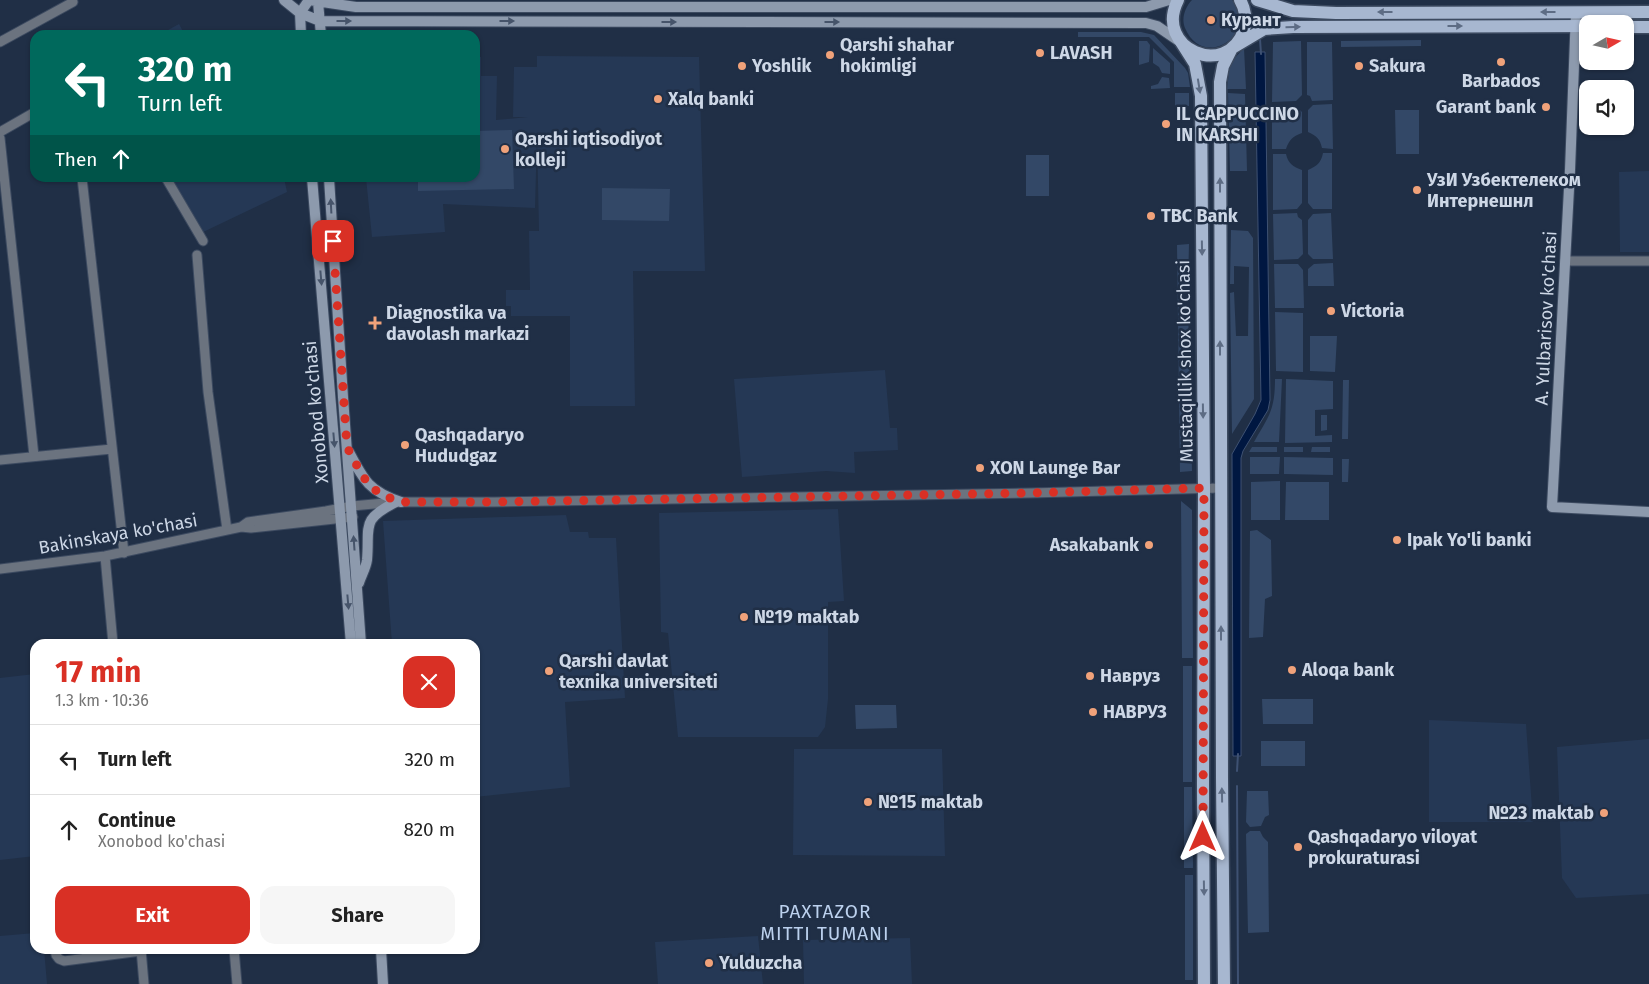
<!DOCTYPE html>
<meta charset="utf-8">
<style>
body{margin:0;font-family:"Fira Sans",sans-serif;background:#f6f6f6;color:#222;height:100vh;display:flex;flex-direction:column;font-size:19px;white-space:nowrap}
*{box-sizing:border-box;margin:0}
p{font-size:16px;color:#767676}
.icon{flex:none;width:28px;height:28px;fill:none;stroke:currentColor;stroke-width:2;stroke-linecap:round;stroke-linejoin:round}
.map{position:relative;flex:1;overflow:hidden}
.details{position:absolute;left:30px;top:639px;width:450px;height:315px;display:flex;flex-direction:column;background:#fff;border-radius:15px;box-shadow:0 1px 4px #0004}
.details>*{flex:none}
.top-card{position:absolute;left:30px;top:30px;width:450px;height:152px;border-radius:15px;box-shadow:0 1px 4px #0004;background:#00695c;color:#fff;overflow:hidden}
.needle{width:32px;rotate:81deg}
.buttons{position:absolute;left:1579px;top:15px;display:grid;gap:10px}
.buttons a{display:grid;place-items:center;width:55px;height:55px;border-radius:10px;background:#fff;box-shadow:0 1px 4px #0004;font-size:25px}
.pin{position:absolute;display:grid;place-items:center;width:42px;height:42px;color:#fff;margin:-21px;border-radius:10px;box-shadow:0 2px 8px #0006}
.me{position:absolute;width:55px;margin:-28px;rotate:0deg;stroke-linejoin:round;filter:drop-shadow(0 0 4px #0008)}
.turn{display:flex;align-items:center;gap:18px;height:105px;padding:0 25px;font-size:22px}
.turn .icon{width:65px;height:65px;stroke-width:2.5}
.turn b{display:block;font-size:35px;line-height:42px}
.then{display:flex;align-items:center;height:48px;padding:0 25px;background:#0003;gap:10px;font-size:19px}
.round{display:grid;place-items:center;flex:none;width:52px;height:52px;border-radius:15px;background:#f6f6f6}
.overview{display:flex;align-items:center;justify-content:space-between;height:85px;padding:0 25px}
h1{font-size:30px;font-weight:700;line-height:38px;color:#d93025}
.cta{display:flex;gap:10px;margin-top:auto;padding:10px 25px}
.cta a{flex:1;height:58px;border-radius:15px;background:#d93025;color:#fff;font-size:20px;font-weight:700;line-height:58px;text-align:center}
.cta a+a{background:#f6f6f6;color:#222}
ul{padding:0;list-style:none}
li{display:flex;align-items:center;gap:15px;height:70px;padding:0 25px;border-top:1px solid #e0e0e0}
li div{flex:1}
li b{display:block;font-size:19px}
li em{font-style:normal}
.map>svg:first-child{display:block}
</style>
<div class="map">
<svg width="1649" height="984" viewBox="0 0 1649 984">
<rect width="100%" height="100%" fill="#202f46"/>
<!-- built -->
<path fill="#253855" d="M179 24 185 35H159Z
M537 56 699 57 705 271H633L635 406H570V316H511V306H506V290H530L529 231H539L537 135 535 208 443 204 445 232 372 237 366 178H475V57H481V76H497L496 120 528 117H513L514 67H537Z
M1649 171V252H1620L1619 172Z
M169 178H284L287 192 199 234Z
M885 370 890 428H897L898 450 854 452 855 473 826 471 742 477 734 379Z
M838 509 844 601 828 602V699L825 727 818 737H678L668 633 661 632 659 513Z
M566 515 570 532H588L589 538H616L625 698 565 702 570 787 475 797V644H392L383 521Z
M35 674V856L0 860V678Z
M1429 720 1526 724 1533 822H1429Z
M1649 739V894L1576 898 1562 878 1557 747Z
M794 749H942L945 856 793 855Z
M35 933V949H44L47 984H0V936Z
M758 936 763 984H658L655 942Z
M910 938 912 984H804L803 940Z"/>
<!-- green -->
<path fill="#334867" d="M1192 0H1232C1262 30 1204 73 1185 28 1181 19 1185 7 1192 0Z
M1078 32H1141L1154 35 1185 68 1188 73 1190 87H1174V62L1149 37H1078Z
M1421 40V46L1341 47V41Z
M1139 41H1147L1150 45 1149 62 1139 65Z
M1301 41 1302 95 1296 101 1272 102 1273 42Z
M1307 42H1332L1333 100 1312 101 1310 96 1307 95Z
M1153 48 1170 63V74L1162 73 1159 67 1153 63Z
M1244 48 1246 89H1227L1230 63Z
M1162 77 1169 78 1170 88 1151 89V86L1158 84Z
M1175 93H1189V106H1175Z
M1228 93 1245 94 1247 171H1230Z
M1332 104 1333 149 1322 148C1320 139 1317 136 1308 132V110L1313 105Z
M1296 106 1302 112V133C1293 136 1289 140 1286 149H1272V107Z
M1395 110H1419V154H1396Z
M512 130 514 189 418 191V178H475V131Z
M1323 153H1332V209H1313L1308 203V170C1317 166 1321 163 1323 153Z
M1273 154H1286C1288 163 1293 167 1302 170V203L1297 209 1273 210Z
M1026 155H1049V196H1026Z
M602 188 670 189 669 221 602 220Z
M1297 213 1298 217 1302 220 1303 254 1298 259 1274 260 1273 214Z
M1331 213 1333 259H1313L1308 254V220L1313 214Z
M1231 230 1248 231 1253 238 1254 399 1232 434 1230 293 1234 292 1236 336H1248L1249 267 1234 266V284H1230Z
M1189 244 1188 285H1184V306H1188L1192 471 1180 472 1177 245Z
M1333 263 1334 286H1308V269L1314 264Z
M1274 264H1298L1303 270 1304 308H1275Z
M1275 312 1303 313V372L1276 371Z
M1310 336H1337L1335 372 1310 371Z
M1275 379H1282L1279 442H1254C1269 416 1275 410 1275 379Z
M1286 379 1333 381V409L1315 410V436L1332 435V442L1285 443Z
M1343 380H1349L1348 439H1342Z
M1321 415H1327V430L1321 431Z
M1252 447H1277V452H1249Z
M1284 447H1303V452H1284Z
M1312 447H1330V452H1311Z
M1250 457H1280L1279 474H1250Z
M1284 457 1333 458V475L1284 474Z
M1342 459H1349L1348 482H1342Z
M1280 481V520H1251V482Z
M1286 482H1329V520H1285Z
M1181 501 1192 510 1193 658H1182Z
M1257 530 1271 540 1272 596 1265 599 1263 637 1249 638 1250 531Z
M1183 666H1192V782H1183Z
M1262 699H1313V724H1263Z
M855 705H896L897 728 856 729Z
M1261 741H1305V766H1261Z
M1184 787H1192L1193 868H1184Z
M1247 791H1268L1269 815 1265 817 1261 826 1250 827 1246 822Z
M1250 831H1260L1263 837 1268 842 1269 932 1248 933 1246 834Z
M1185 875H1193V980H1185Z"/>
<!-- water -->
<path fill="#001741" stroke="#3e5172" d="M1255 52H1265L1270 400 1268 410 1243 451 1241 458V756H1233L1232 454 1255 414 1261 400Z"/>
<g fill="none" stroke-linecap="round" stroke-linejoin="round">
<!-- stream -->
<path stroke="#3e5172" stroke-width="2" d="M1260 39 1261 54
M1237 771 1238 754
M1237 786 1238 984"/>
<!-- street casing -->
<g stroke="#3c4a60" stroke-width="11">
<path id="street" d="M0 42 73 2
M0 132 35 112
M0 138 34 456
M82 178 124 553
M166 178 203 241
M197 255 208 392 227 530
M1565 261H1649
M0 460 112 449
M241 527 248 522 326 511 352 506 396 502H494L1030 493 1221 488
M105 556 113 644
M0 569 105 556 241 527 251 528 353 517
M55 949 56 955 59 959 64 961 141 951
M141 949 144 984
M234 949 237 984"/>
</g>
<!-- secondary casing -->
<g stroke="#3c4a60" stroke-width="12">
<path id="secondary" d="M284 0 300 13 320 21 1146 23 1157 26 1179 41
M309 0 356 7H1146L1169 0
M318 2 321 35
M1576 12 1570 170 1552 507 1649 512
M301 35 300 13 309 0
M312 178 351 644
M329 178 343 397 361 644
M349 452C364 481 369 491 401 502
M359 583C361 576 366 568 367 560 370 526 360 520 396 502
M381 949 383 984"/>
</g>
<!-- primary casing -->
<g stroke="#3c4a60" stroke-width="15">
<path id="primary" d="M1178 0C1153 49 1227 80 1244 30 1247 20 1245 8 1240 0
M1257 0 1293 11 1336 13 1649 12
M1625 27H1649
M1181 42 1195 64 1201 96 1204 488 1203 784 1204 984
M1224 984 1222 778 1220 82 1223 66 1232 48 1264 29 1293 27 1588 26"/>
</g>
<!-- street -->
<use href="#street" stroke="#6b737f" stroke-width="9"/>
<!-- secondary -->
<use href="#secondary" stroke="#8d9aad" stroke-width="10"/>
<!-- primary -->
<use href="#primary" stroke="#a7b7d0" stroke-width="12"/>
</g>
<!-- one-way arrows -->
<defs><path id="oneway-solid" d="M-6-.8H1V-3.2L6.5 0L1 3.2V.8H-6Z" transform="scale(1.25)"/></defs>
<g fill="#5d6c84">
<use href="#oneway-solid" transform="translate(1385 12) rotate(180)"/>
<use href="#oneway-solid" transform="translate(1548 12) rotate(180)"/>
<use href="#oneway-solid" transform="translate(1455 26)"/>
<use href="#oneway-solid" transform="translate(1293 27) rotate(-1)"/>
<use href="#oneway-solid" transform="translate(1199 86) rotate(81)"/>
<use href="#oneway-solid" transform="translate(1220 185) rotate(-90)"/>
<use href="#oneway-solid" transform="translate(1202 248) rotate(89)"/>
<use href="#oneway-solid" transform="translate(1220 348) rotate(-90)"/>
<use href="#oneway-solid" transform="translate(1203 411) rotate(89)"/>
<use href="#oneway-solid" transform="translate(1221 633) rotate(-90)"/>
<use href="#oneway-solid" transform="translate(1222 795) rotate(-91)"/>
<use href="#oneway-solid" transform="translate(1204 888) rotate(89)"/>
</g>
<g fill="#46546a">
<use href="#oneway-solid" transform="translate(344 21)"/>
<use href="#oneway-solid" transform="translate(507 21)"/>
<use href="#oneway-solid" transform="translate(669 22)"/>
<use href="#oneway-solid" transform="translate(832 22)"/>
<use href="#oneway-solid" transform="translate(331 206) rotate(-93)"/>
<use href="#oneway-solid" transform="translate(321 278) rotate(85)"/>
<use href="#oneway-solid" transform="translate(334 440) rotate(85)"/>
<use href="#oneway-solid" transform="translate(354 543) rotate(-94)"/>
<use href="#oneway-solid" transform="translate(348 602) rotate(85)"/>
</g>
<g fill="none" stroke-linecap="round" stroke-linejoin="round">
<!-- route -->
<path stroke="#d93025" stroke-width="9" stroke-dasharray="0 16.2" d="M333 241 347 447 362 475 371 487 384 496 402 502H494L1030 493 1204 488 1203 837"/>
</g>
<!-- markers -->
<g fill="#f0a27a" stroke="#202f46" stroke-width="2">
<circle cx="1211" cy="20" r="5"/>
<circle cx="1040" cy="53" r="5"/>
<circle cx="830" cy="55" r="5"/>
<circle cx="1501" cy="62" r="5"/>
<circle cx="742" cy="66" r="5"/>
<circle cx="1359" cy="66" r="5"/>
<circle cx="658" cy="99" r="5"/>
<circle cx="1546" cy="107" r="5"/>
<circle cx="1166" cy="124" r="5"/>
<circle cx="505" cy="149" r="5"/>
<circle cx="1417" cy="190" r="5"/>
<circle cx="1151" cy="216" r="5"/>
<circle cx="1331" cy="311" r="5"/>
<path d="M372.5 315.5h5v5h5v5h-5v5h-5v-5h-5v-5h5z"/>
<circle cx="405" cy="445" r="5"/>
<circle cx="980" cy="468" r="5"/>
<circle cx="1397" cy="540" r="5"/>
<circle cx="1149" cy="545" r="5"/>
<circle cx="744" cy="617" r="5"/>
<circle cx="1292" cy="670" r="5"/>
<circle cx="549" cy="671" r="5"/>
<circle cx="1090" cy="676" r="5"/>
<circle cx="1093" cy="712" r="5"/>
<circle cx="868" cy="802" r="5"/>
<circle cx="1604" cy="813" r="5"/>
<circle cx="1298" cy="847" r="5"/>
<circle cx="709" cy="963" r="5"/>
</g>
<g text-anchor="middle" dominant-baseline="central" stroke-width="5" stroke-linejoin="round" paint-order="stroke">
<!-- poi labels -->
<g font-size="18" font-weight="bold" fill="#cdd7e6" stroke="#202f46" text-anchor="start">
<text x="1221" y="20">Курант</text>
<text x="840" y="45">Qarshi shahar<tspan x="840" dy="21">hokimligi</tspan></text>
<text x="1050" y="53">LAVASH</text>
<text x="752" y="66">Yoshlik</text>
<text x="1369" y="66">Sakura</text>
<text x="1501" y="81" text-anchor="middle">Barbados</text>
<text x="668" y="99">Xalq banki</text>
<text x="1536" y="107" text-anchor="end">Garant bank</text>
<text x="1176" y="114">IL CAPPUCCINO<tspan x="1176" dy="21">IN KARSHI</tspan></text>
<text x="515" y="139">Qarshi iqtisodiyot<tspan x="515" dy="21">kolleji</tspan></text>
<text x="1427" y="180">УзИ Узбектелеком<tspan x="1427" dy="21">Интернешнл</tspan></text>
<text x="1161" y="216">TBC Bank</text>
<text x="1341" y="311">Victoria</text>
<text x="386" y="313">Diagnostika va<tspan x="386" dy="21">davolash markazi</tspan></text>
<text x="415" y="435">Qashqadaryo<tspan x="415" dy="21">Hududgaz</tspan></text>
<text x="990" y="468">XON Launge Bar</text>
<text x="1407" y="540">Ipak Yo'li banki</text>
<text x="1139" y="545" text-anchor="end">Asakabank</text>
<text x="754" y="617">№19 maktab</text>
<text x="559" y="661">Qarshi davlat<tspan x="559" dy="21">texnika universiteti</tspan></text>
<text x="1302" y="670">Aloqa bank</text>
<text x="1100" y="676">Навруз</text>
<text x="1103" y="712">НАВРУЗ</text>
<text x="878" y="802">№15 maktab</text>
<text x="1594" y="813" text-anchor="end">№23 maktab</text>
<text x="1308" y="837">Qashqadaryo viloyat<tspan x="1308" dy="21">prokuraturasi</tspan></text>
<text x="719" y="963">Yulduzcha</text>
</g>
<!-- street labels -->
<g font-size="18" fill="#cdd7e6" stroke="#202f46">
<text transform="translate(1546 318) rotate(-87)">A. Yulbarisov ko'chasi</text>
<text transform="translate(1185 361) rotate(-91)">Mustaqillik shox ko'chasi</text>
<text transform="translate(316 412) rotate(-95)">Xonobod ko'chasi</text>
<text transform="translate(118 534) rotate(-10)">Bakinskaya ko'chasi</text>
</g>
<!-- neighbourhood labels -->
<g font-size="19" letter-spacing="1" fill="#bcd1ee" stroke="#202f46">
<text x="825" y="911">PAXTAZOR<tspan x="825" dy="22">MITTI TUMANI</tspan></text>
</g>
</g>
</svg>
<div class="buttons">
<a><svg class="needle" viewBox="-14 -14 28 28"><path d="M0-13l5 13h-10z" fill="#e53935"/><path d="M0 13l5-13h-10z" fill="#767676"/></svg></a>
<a><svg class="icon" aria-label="sound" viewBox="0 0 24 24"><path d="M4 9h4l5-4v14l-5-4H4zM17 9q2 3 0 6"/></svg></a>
</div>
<div class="pin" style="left:333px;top:241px;background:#d93025"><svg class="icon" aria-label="arrive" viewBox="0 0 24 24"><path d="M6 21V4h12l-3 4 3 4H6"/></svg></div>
<svg class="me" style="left:1203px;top:837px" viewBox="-20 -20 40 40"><path d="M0-17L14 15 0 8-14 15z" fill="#d93025" stroke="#fff" stroke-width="4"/></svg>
<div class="top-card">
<div class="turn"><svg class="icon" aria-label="left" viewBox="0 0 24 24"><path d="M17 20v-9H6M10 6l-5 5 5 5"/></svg><div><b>320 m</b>Turn left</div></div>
<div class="then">Then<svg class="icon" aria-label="ahead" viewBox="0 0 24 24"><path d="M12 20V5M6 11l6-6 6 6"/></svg></div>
</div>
<section class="details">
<div class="overview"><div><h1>17 min</h1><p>1.3 km · 10:36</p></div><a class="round" style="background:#d93025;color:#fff"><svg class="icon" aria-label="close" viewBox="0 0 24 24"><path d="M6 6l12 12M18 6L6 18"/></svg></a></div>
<ul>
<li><svg class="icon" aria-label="left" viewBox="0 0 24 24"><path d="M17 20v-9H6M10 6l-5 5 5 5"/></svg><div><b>Turn left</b></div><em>320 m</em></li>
<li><svg class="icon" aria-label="ahead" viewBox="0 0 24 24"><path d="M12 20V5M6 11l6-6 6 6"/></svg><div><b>Continue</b><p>Xonobod ko'chasi</p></div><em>820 m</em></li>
</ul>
<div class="cta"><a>Exit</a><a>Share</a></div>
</section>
</div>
